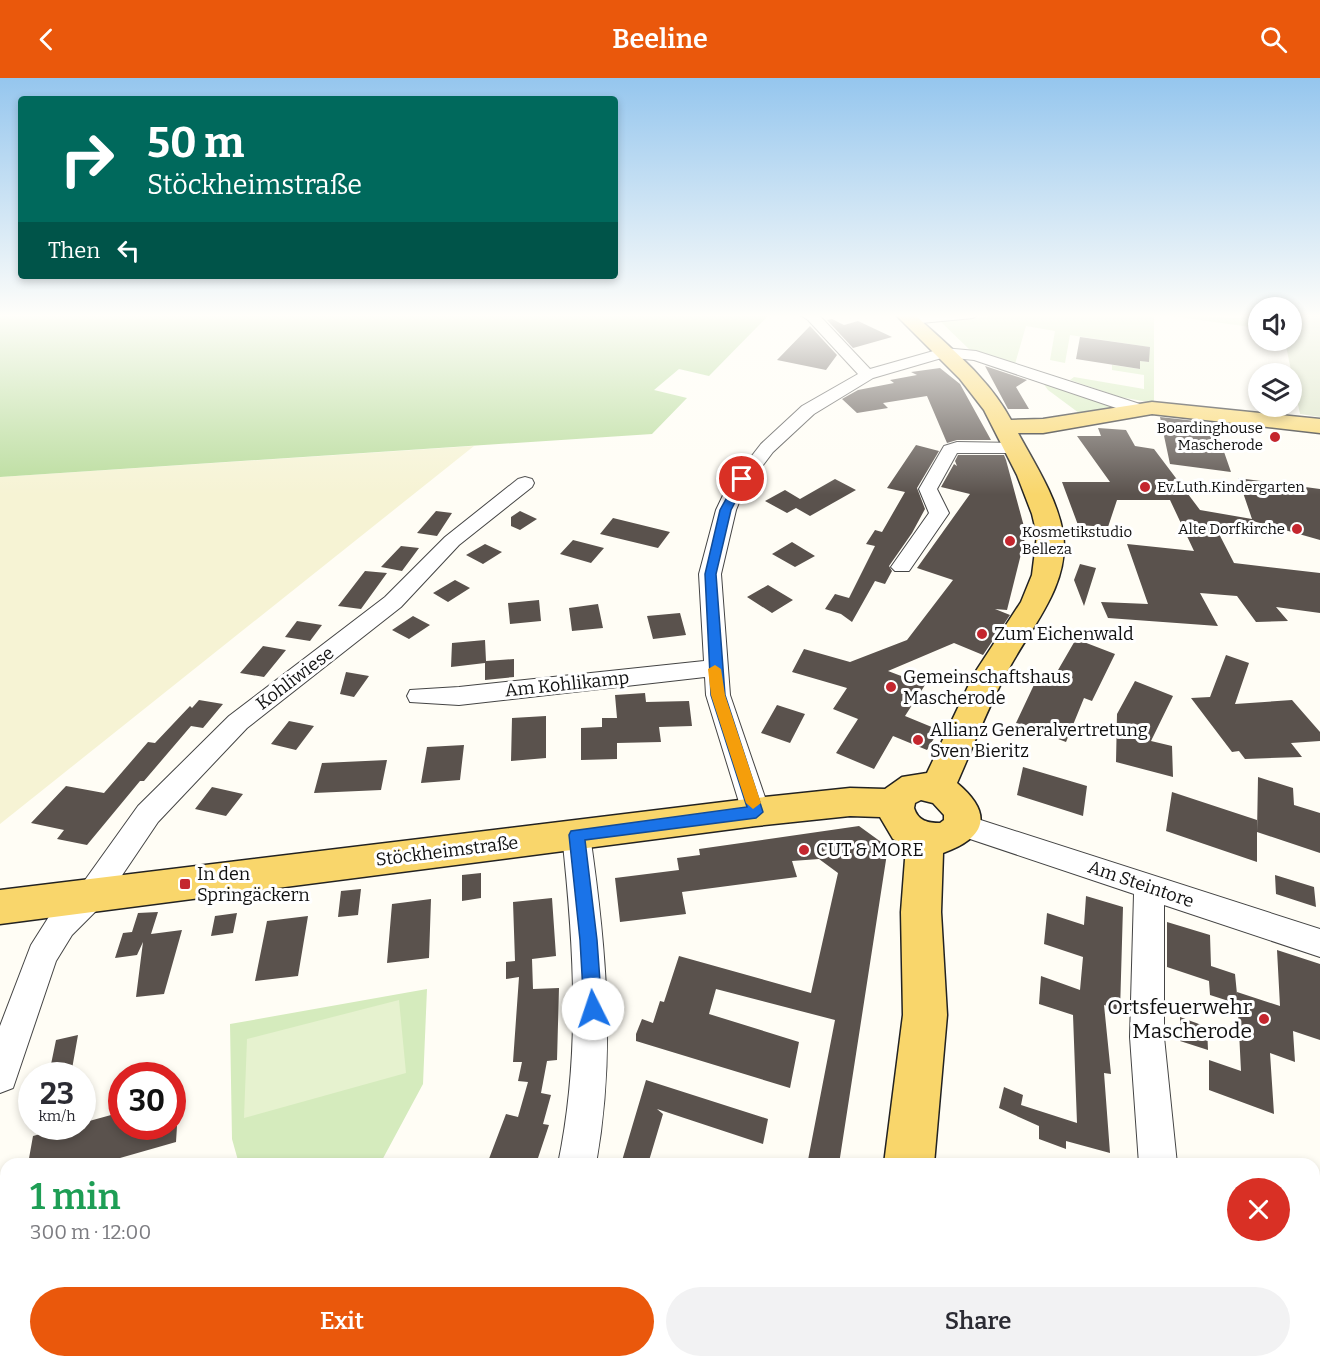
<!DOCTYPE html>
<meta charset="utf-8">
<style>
body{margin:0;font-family:Bitter,serif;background:#f2f2f3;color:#2b2b33;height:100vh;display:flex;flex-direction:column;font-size:22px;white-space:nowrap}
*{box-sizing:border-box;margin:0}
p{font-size:20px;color:#7c7c81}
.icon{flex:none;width:33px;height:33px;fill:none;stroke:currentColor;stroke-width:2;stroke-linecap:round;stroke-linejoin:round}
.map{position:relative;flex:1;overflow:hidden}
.panel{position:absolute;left:0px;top:1080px;width:1320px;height:210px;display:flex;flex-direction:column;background:#fff;border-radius:18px 18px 0 0;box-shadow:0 3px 9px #0003}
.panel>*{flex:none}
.hud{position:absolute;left:18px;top:18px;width:600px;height:183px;border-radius:6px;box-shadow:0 3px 9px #0003;background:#00695c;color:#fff;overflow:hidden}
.controls{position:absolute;left:1248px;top:219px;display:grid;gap:12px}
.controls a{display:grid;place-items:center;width:54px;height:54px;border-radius:50%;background:#fff;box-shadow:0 3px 9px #0003;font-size:30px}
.speed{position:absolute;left:18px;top:984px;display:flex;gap:12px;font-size:30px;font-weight:700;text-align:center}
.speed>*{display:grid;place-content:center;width:78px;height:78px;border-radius:50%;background:#fff;box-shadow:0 3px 9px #0003;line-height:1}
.speed small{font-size:15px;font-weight:400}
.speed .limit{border:9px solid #d22;background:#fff;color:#111}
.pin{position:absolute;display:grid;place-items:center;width:51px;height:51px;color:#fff;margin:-26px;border:3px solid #fff;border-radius:50%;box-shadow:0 2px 6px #0007}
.me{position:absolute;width:66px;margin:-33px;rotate:356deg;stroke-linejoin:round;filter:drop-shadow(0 0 4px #0008)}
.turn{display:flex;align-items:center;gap:21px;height:126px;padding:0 30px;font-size:27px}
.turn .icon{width:78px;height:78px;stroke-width:2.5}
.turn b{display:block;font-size:42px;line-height:51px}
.then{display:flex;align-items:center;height:57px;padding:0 30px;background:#0003;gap:12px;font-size:22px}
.round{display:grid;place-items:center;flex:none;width:63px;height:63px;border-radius:32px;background:#f2f2f3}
.head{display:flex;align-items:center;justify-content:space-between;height:102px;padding:0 30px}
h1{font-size:36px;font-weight:600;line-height:45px;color:#1e9e55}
.button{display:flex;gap:12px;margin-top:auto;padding:12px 30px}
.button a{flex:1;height:69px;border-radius:36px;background:#ea580c;color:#fff;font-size:24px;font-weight:600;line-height:69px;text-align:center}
.button a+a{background:#f2f2f3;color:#2b2b33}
header{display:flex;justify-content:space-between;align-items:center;height:78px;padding:0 30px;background:#ea580c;color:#fff;font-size:27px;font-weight:600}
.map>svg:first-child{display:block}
</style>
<header><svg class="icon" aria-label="back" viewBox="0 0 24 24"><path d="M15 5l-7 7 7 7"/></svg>Beeline<svg class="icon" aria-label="search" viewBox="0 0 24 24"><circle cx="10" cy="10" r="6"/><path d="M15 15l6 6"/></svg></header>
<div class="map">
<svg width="1320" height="1290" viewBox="0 0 1320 1290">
<rect width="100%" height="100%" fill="#fffdf5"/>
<!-- farmland -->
<path fill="#f6f3d4" d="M474 368 0 746V399Z"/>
<!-- green -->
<path fill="#d5ebbd" d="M1014 236H1154V325L1120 319 1070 302 1074 299 1144 311V297L1112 292V287L1140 291V283L1149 284V269L1070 257 1065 285 1050 282 1055 253 1026 248 1015 286 969 271 940 243Z
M1156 236 1242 240 1245 236H1258V250Z
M1040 301 1120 329 1079 335 1048 312Z
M427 911 423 1006 380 1086H239L232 1061 230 946Z"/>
<!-- forest -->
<path fill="#b9dc9c" d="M0 236H770L709 298 679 291 654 312 687 320 652 356 0 399Z"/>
<!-- cemetery -->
<path fill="#d9e3c4" d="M1292 236H1320V339L1300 336 1285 263 1292 262Z"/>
<!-- pitch -->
<path fill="#e6f2cf" d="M399 922 406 995 244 1040 247 961Z"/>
<!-- building -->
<path fill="#5a524d" d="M832 241 844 247 858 243 892 259 853 270 827 242Z
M810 248 837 277 826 292 777 282Z
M1080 259 1150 269 1149 284 1140 283V291L1076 281Z
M985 288 1027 302 1016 309 1029 331H1008Z
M940 290 960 306 991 362H957L947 365 927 318 883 325 888 330 857 335 842 321 858 312 894 305 890 302 917 297 911 294Z
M1160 339 1214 345 1231 394 1170 386Z
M1098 350 1126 352 1135 368 1154 371 1200 432 1252 441 1238 400 1320 411V462L1253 443 1255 458 1216 450 1234 485 1320 495V535L1276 529 1288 543 1256 544 1237 518 1200 515 1218 548 1108 540 1101 524 1148 526 1127 466 1194 473 1170 422H1117L1108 449 1078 447 1062 404H1110L1077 358H1101Z
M916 367 939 373 917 410 925 431 912 455 889 488 892 493 885 506 875 503 852 544 841 536 825 531 835 516 849 520 875 468 866 466 875 452 882 454 905 414 887 410Z
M958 377H1004L1006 382 1026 456 1007 532 995 531 1010 537 983 577 954 565 888 593 925 607 905 638 939 652 927 672 893 658 874 691 836 675 858 641 833 631 847 610 792 594 804 571 850 584 907 562 953 502 917 490 970 416 941 409 954 386 957 388 955 383Z
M835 401 856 412 810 438 796 430 787 435 765 423 785 412 800 421Z
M436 433 452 435 437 458 417 455Z
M520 433 537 441 520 452 511 448V439Z
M613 440 670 454 658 470 600 456Z
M573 462 604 470 591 485 560 476Z
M792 464 815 478 795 489 772 476Z
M485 466 502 474 483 486 466 477Z
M401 468 419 470 402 493 381 489Z
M1080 486 1096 490 1084 528 1074 502Z
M365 493 387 495 361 531 338 528Z
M455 502 470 510 448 524 433 515Z
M768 507 793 522 772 535 747 519Z
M539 522 541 543 510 546 508 525Z
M598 526 603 550 572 553 569 530Z
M680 535 686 557 653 561 647 538Z
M413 538 430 547 409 561 392 552Z
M297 543 322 547 310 563 285 559Z
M1076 561 1115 576 1092 623 1084 620 1066 664 1016 645 1040 594 1054 599Z
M485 562 486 583 514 581V599L485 602V585L451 589 452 565Z
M263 568 286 572 264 599 240 595Z
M1226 577 1249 585 1235 626 1292 622 1320 654V663L1291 665 1302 679 1245 681 1239 673 1232 674 1191 620 1210 619Z
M346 594 369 598 354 619 340 616Z
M1135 603 1173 618 1151 663 1172 668 1173 699 1116 684 1117 636Z
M645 615 646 624 689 623 692 648 659 649 661 664 617 665V681L581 682V650L602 649V640H617L615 617Z
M199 622 223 626 203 650 191 648 144 703H140L87 767 57 761 64 752 31 745 66 708 104 715 148 664 155 665 190 628 192 630Z
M777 627 805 636 790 665 761 655Z
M546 638V680L511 683 512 640Z
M289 643 314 648 296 672 271 666Z
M464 667 460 702 421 705 427 669Z
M387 682 381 712 314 715 322 685Z
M1023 689 1087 708 1083 738 1017 717Z
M1258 699 1293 710 1294 727 1320 735V775L1257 754Z
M212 709 243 716 226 738 195 731Z
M1172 714 1257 742V784L1166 753Z
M859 748 888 769 839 1086H821L808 1082 835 942 716 911 709 936 799 964 790 1010 636 963V956L642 941 653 945 660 923 664 924 679 878 811 915 838 795 819 781 792 783 797 799 682 814 686 836 620 844 615 800 679 792 677 780 700 777 699 771Z
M481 795V820L462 823V797Z
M1275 797 1314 809 1316 829 1276 816Z
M361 811 358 837 338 839 341 813Z
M1086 818 1123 829 1120 933 1104 927 1111 996 1104 995 1110 1075 1066 1063V1071L1039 1061V1048L999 1030 1004 1009 1023 1017 1021 1027 1077 1045 1073 937 1039 926 1041 898 1080 912 1083 879 1044 866 1047 835 1084 847Z
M552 820 556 878 532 881 533 911 559 910 557 982 547 983 541 1015 551 1017 543 1046 549 1047 536 1086H487L506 1036 518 1039 528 1004 518 1003 522 984H513L519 899 506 901V884L515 883 513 824Z
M431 821 429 880 387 885 392 826Z
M158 834 151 856 182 852 164 916 136 919 143 864 137 877 115 880 123 855 132 854 138 835Z
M237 835 233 855 211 858 215 838Z
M308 838 298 898 255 903 267 843Z
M1167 844 1210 857 1211 888 1235 896 1238 926 1210 917 1209 903 1167 889Z
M1277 872 1320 886V962L1293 953 1295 984 1270 975 1274 1036 1209 1012V982L1241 993 1237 914 1280 928Z
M1180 939 1207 949 1208 972 1180 963Z
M78 957 72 991 49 996 56 962Z
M646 1002 768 1041 763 1066 657 1031 663 1036 648 1086H621Z
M122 1034V1048H177L176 1064 99 1086H28L33 1058 70 1048H82V1045Z"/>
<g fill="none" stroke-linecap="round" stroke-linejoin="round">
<!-- minor casing -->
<g stroke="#444" stroke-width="2">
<path id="minor" d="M799 236H818L870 291 944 270 976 273 1143 327 1145 331 1137 336 1131 335 974 282 945 279 873 300 814 336 773 374 744 412 736 432 721 496 730 617 770 734 766 742 756 745 746 742 742 734 706 617 705 599 459 627 410 624 407 618 410 612 459 609 704 583 699 496 716 432 726 411 761 366 802 328 858 296 808 242Z
M929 236H980L973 240 911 246 904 242 911 238Z
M957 364 1017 365 1026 370 1017 375H957L937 411 949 435 909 493H895L891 489 929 435 919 411 944 368Z
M525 399 532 401 534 405 532 409 459 467 401 529 247 650 158 744 102 827 72 857 56 883 13 1010 0 1015V948L31 867 50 837 80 809 138 728 229 638 385 519 445 459 518 401Z
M962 736 1320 851V879L1164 827V959L1177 1086H1139L1130 959 1134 816 952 755 948 747 952 739Z
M576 745 586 749 590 757C606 868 616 975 596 1086H558C581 976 574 868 562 757L566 749Z
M1314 1246 1320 1249V1290L1300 1284H1314Z
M483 1284H527L524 1290H480Z
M1152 1284H1196V1290H1152Z"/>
</g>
<!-- major casing -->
<g stroke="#222" stroke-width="3">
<path id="major" d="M895 236H914C949 269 989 300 1011 342L1043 341 1152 324 1320 341V355L1152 336 1043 355H1018C1035 386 1057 420 1063 455 1071 509 1028 552 1006 596 987 631 973 669 957 705 994 736 986 760 943 775L941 834 947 937 934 1086H884L903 937 901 834 906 768 893 761 880 739 850 738 756 748 0 846V812L756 720 850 710 885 711 902 699 927 695 974 596 1021 524 1032 497 1037 457 1032 436 1017 397 984 332 960 301ZM921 722 933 725 944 737V742L940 745C928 745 918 743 914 730L915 725Z
M860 1284H916V1290H860Z"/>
</g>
<!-- minor -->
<use href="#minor" fill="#fff" fill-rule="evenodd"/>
<!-- major -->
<use href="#major" fill="#f9d66b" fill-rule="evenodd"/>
</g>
<!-- sky -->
<linearGradient id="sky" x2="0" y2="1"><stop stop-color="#95c6ee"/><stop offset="0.57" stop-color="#fffefa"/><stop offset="1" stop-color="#fffefa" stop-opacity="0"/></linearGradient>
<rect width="1320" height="417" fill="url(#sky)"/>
<!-- route -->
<path fill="#1a73e8" stroke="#114b97" stroke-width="1.5" d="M742 398 747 401 731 432 716 496 725 617 763 734 756 740 585 762 597 862 602 931 600 937 593 939 587 937 584 931 580 862 569 757 571 753 747 729 711 617 705 496 720 432 737 401Z"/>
<!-- slow -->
<path fill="#f59e0b" d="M715 587 721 591 725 617 761 725 753 731 746 725 711 617 708 591Z"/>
<!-- markers -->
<g fill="#c4262e" stroke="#fff" stroke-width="2">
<circle cx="1275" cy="359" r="6"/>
<circle cx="1145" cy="409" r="6"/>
<circle cx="1297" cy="451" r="6"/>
<circle cx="1010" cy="463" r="6"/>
<circle cx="982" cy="556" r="6"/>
<circle cx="891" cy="609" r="6"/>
<circle cx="918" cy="662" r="6"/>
<circle cx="804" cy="772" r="6"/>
<rect x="179" y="800" width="12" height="12" rx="3"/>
<circle cx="1264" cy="941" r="6"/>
</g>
<g text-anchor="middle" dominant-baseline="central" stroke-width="6" stroke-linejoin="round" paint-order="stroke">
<!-- far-poi labels -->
<g font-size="15" fill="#111" stroke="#fff" text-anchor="end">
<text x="1263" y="350">Boardinghouse<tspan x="1263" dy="17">Mascherode</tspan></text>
<text x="1157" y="409" text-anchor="start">Ev.Luth.Kindergarten</text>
<text x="1285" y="451">Alte Dorfkirche</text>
<text x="1022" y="454" text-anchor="start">Kosmetikstudio<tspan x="1022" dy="17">Belleza</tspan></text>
</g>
<!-- poi labels -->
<g font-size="18" fill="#111" stroke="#fff" text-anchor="start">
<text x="994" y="556">Zum Eichenwald</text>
<text x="903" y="599">Gemeinschaftshaus<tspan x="903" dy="21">Mascherode</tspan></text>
<text x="930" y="652">Allianz Generalvertretung<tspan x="930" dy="21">Sven Bieritz</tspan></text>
<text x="816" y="772">CUT &amp; MORE</text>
<text x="197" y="796">In den<tspan x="197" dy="21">Springäckern</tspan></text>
</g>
<!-- street labels -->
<g font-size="18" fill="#111" stroke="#fff">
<text transform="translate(295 600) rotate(-37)">Kohliwiese</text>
<text transform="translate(567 606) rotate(-6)">Am Kohlikamp</text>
<text transform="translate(447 773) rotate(-7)">Stöckheimstraße</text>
<text transform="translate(1141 806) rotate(19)">Am Steintore</text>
</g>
<!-- near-poi labels -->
<g font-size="21" fill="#111" stroke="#fff" text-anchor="end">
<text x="1252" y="929">Ortsfeuerwehr<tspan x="1252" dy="24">Mascherode</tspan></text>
</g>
</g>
</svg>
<div class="controls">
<a><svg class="icon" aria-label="sound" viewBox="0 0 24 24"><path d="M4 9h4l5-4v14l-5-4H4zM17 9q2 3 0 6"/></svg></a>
<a><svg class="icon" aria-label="layers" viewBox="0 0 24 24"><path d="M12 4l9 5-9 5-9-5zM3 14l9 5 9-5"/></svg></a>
</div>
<div class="speed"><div>23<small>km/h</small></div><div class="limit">30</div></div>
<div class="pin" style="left:742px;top:401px;background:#d93025"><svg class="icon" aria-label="arrive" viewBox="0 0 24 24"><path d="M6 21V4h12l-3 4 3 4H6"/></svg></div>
<svg class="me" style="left:593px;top:931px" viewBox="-20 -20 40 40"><circle r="19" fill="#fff"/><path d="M0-13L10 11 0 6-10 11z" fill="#1a73e8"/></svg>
<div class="hud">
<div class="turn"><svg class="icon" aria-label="right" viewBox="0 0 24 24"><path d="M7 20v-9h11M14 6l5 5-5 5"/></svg><div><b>50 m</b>Stöckheimstraße</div></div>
<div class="then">Then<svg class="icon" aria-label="left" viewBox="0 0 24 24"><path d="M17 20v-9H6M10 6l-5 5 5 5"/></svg></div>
</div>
<section class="panel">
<div class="head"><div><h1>1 min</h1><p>300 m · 12:00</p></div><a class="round" style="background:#d93025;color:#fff"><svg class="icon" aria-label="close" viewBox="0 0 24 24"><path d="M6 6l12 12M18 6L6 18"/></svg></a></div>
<div class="button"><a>Exit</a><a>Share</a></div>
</section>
</div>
